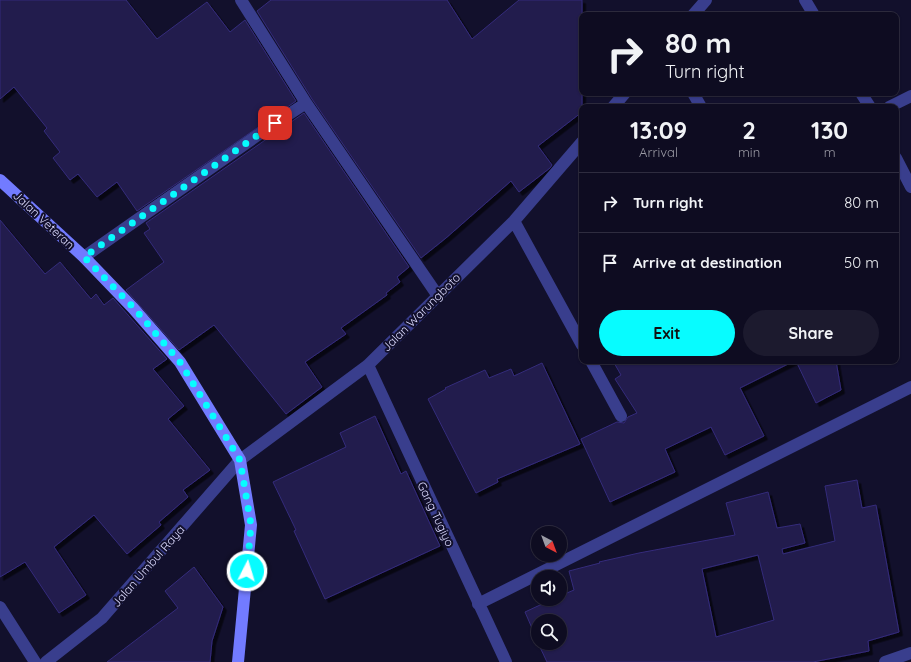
<!DOCTYPE html>
<style>
body{margin:0;font-family:Quicksand,sans-serif;background:#1c1a2e;color:#f1f3f6;height:100vh;display:flex;flex-direction:column;font-size:15px;white-space:nowrap}
*{box-sizing:border-box;margin:0}
p{font-size:13px;color:#9b9ba5}
.icon{flex:none;width:22px;height:22px;fill:none;stroke:currentColor;stroke-width:2;stroke-linecap:round;stroke-linejoin:round}
.map{position:relative;flex:1;overflow:hidden}
.details{position:absolute;left:579px;top:104px;width:320px;height:260px;display:flex;flex-direction:column;background:#0e0c21;border-radius:8px;box-shadow:0 1px 3px #0004,0 0 0 1px #2e2c3f}
.details>*{flex:none}
.banner{position:absolute;left:579px;top:12px;width:320px;height:84px;border-radius:8px;box-shadow:0 1px 3px #0004,0 0 0 1px #2e2c3f;background:#0e0c21;color:#f1f3f6;overflow:hidden}
.needle{width:26px;rotate:139deg}
.fabs{position:absolute;left:531px;top:526px;display:grid;gap:8px}
.fabs a{display:grid;place-items:center;width:36px;height:36px;border-radius:50%;background:#0e0c21;box-shadow:0 1px 3px #0004,0 0 0 1px #2e2c3f;font-size:20px}
.pin{position:absolute;display:grid;place-items:center;width:34px;height:34px;color:#fff;margin:-17px;border-radius:8px;box-shadow:0 2px 6px #0006}
.me{position:absolute;width:44px;margin:-22px;rotate:5deg;stroke-linejoin:round;filter:drop-shadow(0 0 3px #0008)}
.turn{display:flex;align-items:center;gap:14px;height:84px;padding:0 20px;font-size:18px}
.turn .icon{width:52px;height:52px;stroke-width:2.5}
.turn b{display:block;font-size:28px;line-height:34px}
.eta{display:flex;justify-content:space-evenly;align-items:center;height:68px;text-align:center}
.eta b{font-size:24px;font-weight:700;line-height:28px}
.cta{display:flex;gap:8px;margin-top:auto;padding:8px 20px}
.cta a{flex:1;height:46px;border-radius:24px;background:#07fcff;color:#111;font-size:16px;font-weight:700;line-height:46px;text-align:center}
.cta a+a{background:#1c1a2e;color:#f1f3f6}
ul{padding:0;list-style:none}
li{display:flex;align-items:center;gap:12px;height:60px;padding:0 20px;border-top:1px solid #2e2c3f}
li div{flex:1}
li b{display:block;font-size:15px}
li em{font-style:normal}
.map>svg:first-child{display:block}
</style>
<div class="map">
<svg width="911" height="662" viewBox="0 0 911 662">
<defs>
<filter id="shadow"><feDropShadow dx="3.5" dy="3.5" stdDeviation="0" flood-color="#0009"/></filter>
</defs>
<rect width="100%" height="100%" fill="#12102c"/>
<!-- building -->
<path fill="#211b4e" stroke="#352c7b" fill-rule="evenodd" filter="url(#shadow)" d="M0 0H126L157 39 207 2 230 32 245 20 296 101 137 211 117 182 97 197 78 174 70 180 53 158 60 152 44 131 47 128 14 87 0 99Z
M271 0H447L472 39 519 0H582V112L538 146 552 165 550 168 519 192 511 181 446 238 421 258 312 99 257 11Z
M304 113 409 267 397 277 400 282 386 293 387 295 341 328 346 334 305 362 322 387 286 414 214 325 179 350 126 290 164 262 144 233 150 229 146 223Z
M0 220 45 274 60 262 91 299 96 294 104 305 113 298 167 359 153 369 184 406 168 419 210 470 183 490 188 497 159 522 161 525 127 554 94 515 54 547 86 595 59 613 25 562 0 577Z
M613 361H794L740 388 764 436 725 455 711 427 665 449 675 472 610 502 581 439 617 422 624 423 628 417 637 413 615 379 621 375Z
M796 361H836L841 390 816 403Z
M542 363 580 444 497 479 498 482 476 493 428 399 446 389 445 388 485 370 489 378 511 369 514 376Z
M375 416 401 474 406 471 440 546 325 599 294 531 296 530 273 482 346 447 340 433Z
M857 480 862 508 876 505 899 632 868 641 869 651 813 662H547L538 643H560V621H538V642L525 612 553 599H560V596L574 590 569 571 600 563 599 562 639 553 735 535 726 503 768 492 777 528 800 524 805 543 782 549 783 554 835 541 825 486ZM758 555 774 620 716 637 702 569Z
M194 567 223 607 212 641 210 662H107L178 608 165 591Z"/>
<g fill="none" stroke-linecap="round" stroke-linejoin="round">
<!-- street -->
<path stroke="#393e8d" stroke-width="12" d="M805 0 814 15
M693 15 706 0
M693 93 701 107
M861 93 870 107
M306 103 438 296
M613 107 625 93
M889 107 911 96
M896 158 911 187
M514 221 582 345
M84 257 265 130 306 103 241 0
M591 361 621 416
M368 365 506 662
M478 604 911 387
M0 607 35 662
M46 662 102 618 240 460 368 365 514 221 582 142
M885 662 911 653"/>
<!-- secondary -->
<path stroke="#727bff" stroke-width="12" d="M0 180 84 257 133 308 180 362 240 460 251 525 238 662"/>
</g>
<g fill="none" stroke-linecap="round" stroke-linejoin="round">
<!-- route -->
<path stroke="#07fcff" stroke-width="7" stroke-dasharray="0 12.6" d="M247 571 251 525 240 460 180 362 134 308 84 257 275 123"/>
</g>
<g text-anchor="middle" dominant-baseline="central" stroke-width="4" stroke-linejoin="round" paint-order="stroke">
<!-- street labels -->
<g font-size="12" fill="#dcdbff" stroke="#12102c">
<text transform="translate(44 220) rotate(43)">Jalan Veteran</text>
<text transform="translate(421 312) rotate(-45)">Jalan Warungboto</text>
<text transform="translate(436 514) rotate(65)">Gang Tugiyo</text>
<text transform="translate(148 566) rotate(-49)">Jalan Umbul Raya</text>
</g>
</g>
</svg>
<div class="fabs">
<a><svg class="needle" viewBox="-14 -14 28 28"><path d="M0-13l5 13h-10z" fill="#e53935"/><path d="M0 13l5-13h-10z" fill="#9b9ba5"/></svg></a>
<a><svg class="icon" aria-label="sound" viewBox="0 0 24 24"><path d="M4 9h4l5-4v14l-5-4H4zM17 9q2 3 0 6"/></svg></a>
<a><svg class="icon" aria-label="search" viewBox="0 0 24 24"><circle cx="10" cy="10" r="6"/><path d="M15 15l6 6"/></svg></a>
</div>
<div class="pin" style="left:275px;top:123px;background:#d93025"><svg class="icon" aria-label="arrive" viewBox="0 0 24 24"><path d="M6 21V4h12l-3 4 3 4H6"/></svg></div>
<svg class="me" style="left:247px;top:571px" viewBox="-20 -20 40 40"><circle r="17" fill="#07fcff" stroke="#fff" stroke-width="3"/><path d="M0-11L8 9 0 5-8 9z" fill="#fff"/></svg>
<div class="banner">
<div class="turn"><svg class="icon" aria-label="right" viewBox="0 0 24 24"><path d="M7 20v-9h11M14 6l5 5-5 5"/></svg><div><b>80 m</b>Turn right</div></div>
</div>
<section class="details">
<div class="eta">
<div><b>13:09</b><p>Arrival</p></div>
<div><b>2</b><p>min</p></div>
<div><b>130</b><p>m</p></div>
</div>
<ul>
<li><svg class="icon" aria-label="right" viewBox="0 0 24 24"><path d="M7 20v-9h11M14 6l5 5-5 5"/></svg><div><b>Turn right</b></div><em>80 m</em></li>
<li><svg class="icon" aria-label="arrive" viewBox="0 0 24 24"><path d="M6 21V4h12l-3 4 3 4H6"/></svg><div><b>Arrive at destination</b></div><em>50 m</em></li>
</ul>
<div class="cta"><a>Exit</a><a>Share</a></div>
</section>
</div>
